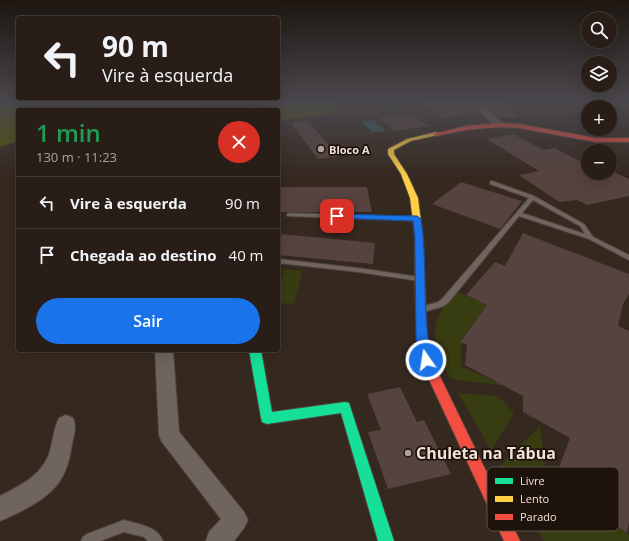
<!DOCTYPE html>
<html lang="pt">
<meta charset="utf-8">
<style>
body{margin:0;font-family:"Open Sans",sans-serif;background:#342b24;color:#f1f3f6;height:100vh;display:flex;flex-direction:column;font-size:15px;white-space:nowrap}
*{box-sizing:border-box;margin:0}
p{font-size:13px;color:#a5a2a1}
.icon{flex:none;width:22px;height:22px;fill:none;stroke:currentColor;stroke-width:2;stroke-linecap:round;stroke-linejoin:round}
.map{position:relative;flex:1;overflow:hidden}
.sheet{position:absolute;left:16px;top:108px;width:264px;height:244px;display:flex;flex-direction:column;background:#281e17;border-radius:4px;box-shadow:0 4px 16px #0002,0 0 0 1px #443c36}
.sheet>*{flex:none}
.hud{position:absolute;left:16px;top:16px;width:264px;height:84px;border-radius:4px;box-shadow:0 4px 16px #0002,0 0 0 1px #443c36;background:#281e17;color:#f1f3f6;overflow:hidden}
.fabs{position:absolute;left:581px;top:12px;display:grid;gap:8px}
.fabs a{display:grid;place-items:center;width:36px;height:36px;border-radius:50%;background:#281e17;box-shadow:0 4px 16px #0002,0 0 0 1px #443c36;font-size:20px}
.pin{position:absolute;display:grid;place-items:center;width:34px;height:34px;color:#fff;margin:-17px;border-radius:8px;box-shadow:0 2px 6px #0006}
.me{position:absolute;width:44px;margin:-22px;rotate:347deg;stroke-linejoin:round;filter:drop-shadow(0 0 3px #0008)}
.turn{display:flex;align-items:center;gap:14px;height:84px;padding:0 20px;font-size:18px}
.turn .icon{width:52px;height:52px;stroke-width:2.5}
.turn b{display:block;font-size:28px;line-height:34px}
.round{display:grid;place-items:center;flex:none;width:42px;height:42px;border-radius:21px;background:#342b24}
.summary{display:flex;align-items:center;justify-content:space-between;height:68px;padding:0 20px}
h1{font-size:24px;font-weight:600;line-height:30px;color:#1e9e55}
.cta{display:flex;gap:8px;margin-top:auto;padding:8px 20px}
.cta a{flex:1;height:46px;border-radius:24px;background:#1a73e8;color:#fff;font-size:16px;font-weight:600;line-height:46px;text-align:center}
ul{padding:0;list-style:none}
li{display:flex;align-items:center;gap:12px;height:52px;padding:0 20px;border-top:1px solid #443c36}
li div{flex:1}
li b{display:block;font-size:15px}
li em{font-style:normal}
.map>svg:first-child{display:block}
</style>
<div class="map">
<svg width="629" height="541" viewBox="0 0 629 541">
<rect width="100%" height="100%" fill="#35281f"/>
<!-- green -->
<path fill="#383c11" d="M399 102 413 112 396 114 381 103Z
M284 269 302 271 294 304 278 303V290Z
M456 291 487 305 461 340V366L505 386 451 379C430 341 427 326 456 291Z
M458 393 496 396 504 402 514 413 491 450Z
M540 426 548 485 627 533 629 535V541H544L499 467Z"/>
<!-- forest -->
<path fill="#4e5604" d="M17 102H213L179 110H18V141L0 147V107Z
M269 102H333L342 113 280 120 278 117V110H274Z"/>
<!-- water -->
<path fill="#2a6067" d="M373 120 386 131 372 132 361 121Z"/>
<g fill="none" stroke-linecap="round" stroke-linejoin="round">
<!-- stream -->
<path fill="#2a6067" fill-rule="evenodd" d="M81 102H84L95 110H92Z"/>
</g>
<!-- building -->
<path fill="#56423e" d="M418 102H470L480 113 443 118Z
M482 102H500L520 117H498Z
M411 114 429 126 395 131 379 118Z
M308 121 338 156 318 159 291 123Z
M513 134 544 150 555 148 583 163 588 162V173H610V170L629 179V196L587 205 577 200 559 202 519 175 539 171 487 139Z
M461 182 522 201 500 229 432 204Z
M278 187H367L372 212H278Z
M523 233 629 274V294L623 304 618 326 629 331V522L627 533 553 483 570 438 523 412V396L465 365 467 345 460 342 487 305 466 295 495 262 505 266Z
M282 234 375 243 373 264 278 255V245Z
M400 387 417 422 424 420 451 474 388 489 368 432 381 430 367 394Z"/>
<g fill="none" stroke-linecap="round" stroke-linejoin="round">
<!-- lane casing -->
<g stroke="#4f433c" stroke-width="2">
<path id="lane" d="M492 181 534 196 584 224 593 237 629 255V260L589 239 519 216 448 303 444 306 424 312 421 311 420 309 421 307 438 302 442 299 529 198 490 184V182ZM533 200 580 226 585 234 522 213Z
M289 213 417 217 420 219 417 221 287 216V214Z
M278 259 358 268 419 277 423 279 419 281 358 272 278 263Z
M124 520C138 524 157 526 163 541H148L144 537 124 532 100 541H81L83 537 87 534Z"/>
</g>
<!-- street casing -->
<g stroke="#4f433c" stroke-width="2">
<path id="street" d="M471 102H479L502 123V127H496Z
M155 350H173L179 432 244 512 248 520 244 528 234 541H206L209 532 221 519 162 442 159 435Z
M66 415 73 418C77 426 74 435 72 444 70 458 66 474 57 485 44 501 19 513 0 521V496C21 485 43 475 50 451 53 440 54 428 59 418Z"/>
</g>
<!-- fast casing -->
<g stroke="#4f433c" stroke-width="2">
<path id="fast" d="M249 350H261L272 412 345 402 349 403 394 541H378L341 413 267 424 262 422 261 418Z"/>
</g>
<!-- slow casing -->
<g stroke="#4f433c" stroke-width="2">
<path id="slow" d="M436 132 439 134 438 135 411 141 394 150V154L407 174 418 198 423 237 425 285 420 288 415 285V237L410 198 401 174 388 154V149L407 139Z"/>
</g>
<!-- jam casing -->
<g stroke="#4f433c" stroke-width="2">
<path id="jam" d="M499 123 519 124 596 138H629V142H596L519 128 499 127 466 130 436 136 433 134 466 126Z
M420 282 425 285 427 339 432 360 520 541H504L420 360 417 339 415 285Z"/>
</g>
<!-- lane -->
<use href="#lane" fill="#6f655e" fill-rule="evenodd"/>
<!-- street -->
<use href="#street" fill="#6f655e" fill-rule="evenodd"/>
<!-- fast -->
<use href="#fast" fill="#16e098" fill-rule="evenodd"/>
<!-- slow -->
<use href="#slow" fill="#ffcf43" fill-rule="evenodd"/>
<!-- jam -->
<use href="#jam" fill="#f24e42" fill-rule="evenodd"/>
</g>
<!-- sky -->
<linearGradient id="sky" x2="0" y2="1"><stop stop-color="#1d1611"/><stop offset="0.57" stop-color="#4b484d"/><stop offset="1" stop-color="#4b484d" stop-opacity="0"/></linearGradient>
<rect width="629" height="178" fill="url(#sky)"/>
<!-- route -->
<path fill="#1a73e8" stroke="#114b97" d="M334 214 417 216 421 219C428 265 421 314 432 360L430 363 426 364 422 363 416 339 415 237 413 221 337 218H334Z"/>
<!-- markers -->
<g fill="#b0a197" stroke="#1d130b" stroke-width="1.5">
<circle cx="321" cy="149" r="4"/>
<circle cx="408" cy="453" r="4"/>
</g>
<g text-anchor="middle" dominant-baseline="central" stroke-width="3.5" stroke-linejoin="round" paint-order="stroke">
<!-- far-poi labels -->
<g font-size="11" font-weight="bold" fill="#f2e2d8" stroke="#1d130b" text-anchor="start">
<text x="329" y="149">Bloco A</text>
</g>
<!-- near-poi labels -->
<g font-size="16" font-weight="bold" fill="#f2e2d8" stroke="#1d130b" text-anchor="start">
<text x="416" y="453">Chuleta na Tábua</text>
</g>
</g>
<!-- legend -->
<rect x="487" y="467" width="132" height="64" rx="6" fill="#1d130b" stroke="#5d5148" stroke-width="1"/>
<rect x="495" y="478" width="18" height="6" fill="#16e098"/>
<rect x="495" y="496" width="18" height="6" fill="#ffcf43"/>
<rect x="495" y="514" width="18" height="6" fill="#f24e42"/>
<g font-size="11" fill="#f2e2d8">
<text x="520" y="485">Livre</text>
<text x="520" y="503">Lento</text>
<text x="520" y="521">Parado</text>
</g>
</svg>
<div class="fabs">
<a><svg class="icon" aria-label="search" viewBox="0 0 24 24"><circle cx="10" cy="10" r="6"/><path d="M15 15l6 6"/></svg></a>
<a><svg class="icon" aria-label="layers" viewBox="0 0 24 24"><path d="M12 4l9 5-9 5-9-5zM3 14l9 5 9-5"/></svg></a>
<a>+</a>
<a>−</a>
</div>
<div class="pin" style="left:337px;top:216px;background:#d93025"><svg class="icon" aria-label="arrive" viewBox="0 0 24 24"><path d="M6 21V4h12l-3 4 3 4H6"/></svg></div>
<svg class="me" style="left:426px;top:360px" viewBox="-20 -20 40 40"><circle r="17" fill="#1a73e8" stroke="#fff" stroke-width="3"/><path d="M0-11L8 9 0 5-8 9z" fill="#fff"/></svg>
<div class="hud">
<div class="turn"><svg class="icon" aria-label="left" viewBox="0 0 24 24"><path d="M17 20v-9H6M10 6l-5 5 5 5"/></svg><div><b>90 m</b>Vire à esquerda</div></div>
</div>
<section class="sheet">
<div class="summary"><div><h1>1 min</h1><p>130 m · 11:23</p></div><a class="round" style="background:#d93025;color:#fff"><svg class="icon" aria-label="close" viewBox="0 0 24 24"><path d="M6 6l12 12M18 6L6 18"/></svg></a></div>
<ul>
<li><svg class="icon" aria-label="left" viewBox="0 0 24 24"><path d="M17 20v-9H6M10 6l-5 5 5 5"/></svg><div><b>Vire à esquerda</b></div><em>90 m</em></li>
<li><svg class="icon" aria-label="arrive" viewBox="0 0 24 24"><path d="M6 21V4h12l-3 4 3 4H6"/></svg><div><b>Chegada ao destino</b></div><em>40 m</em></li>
</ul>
<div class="cta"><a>Sair</a></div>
</section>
</div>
